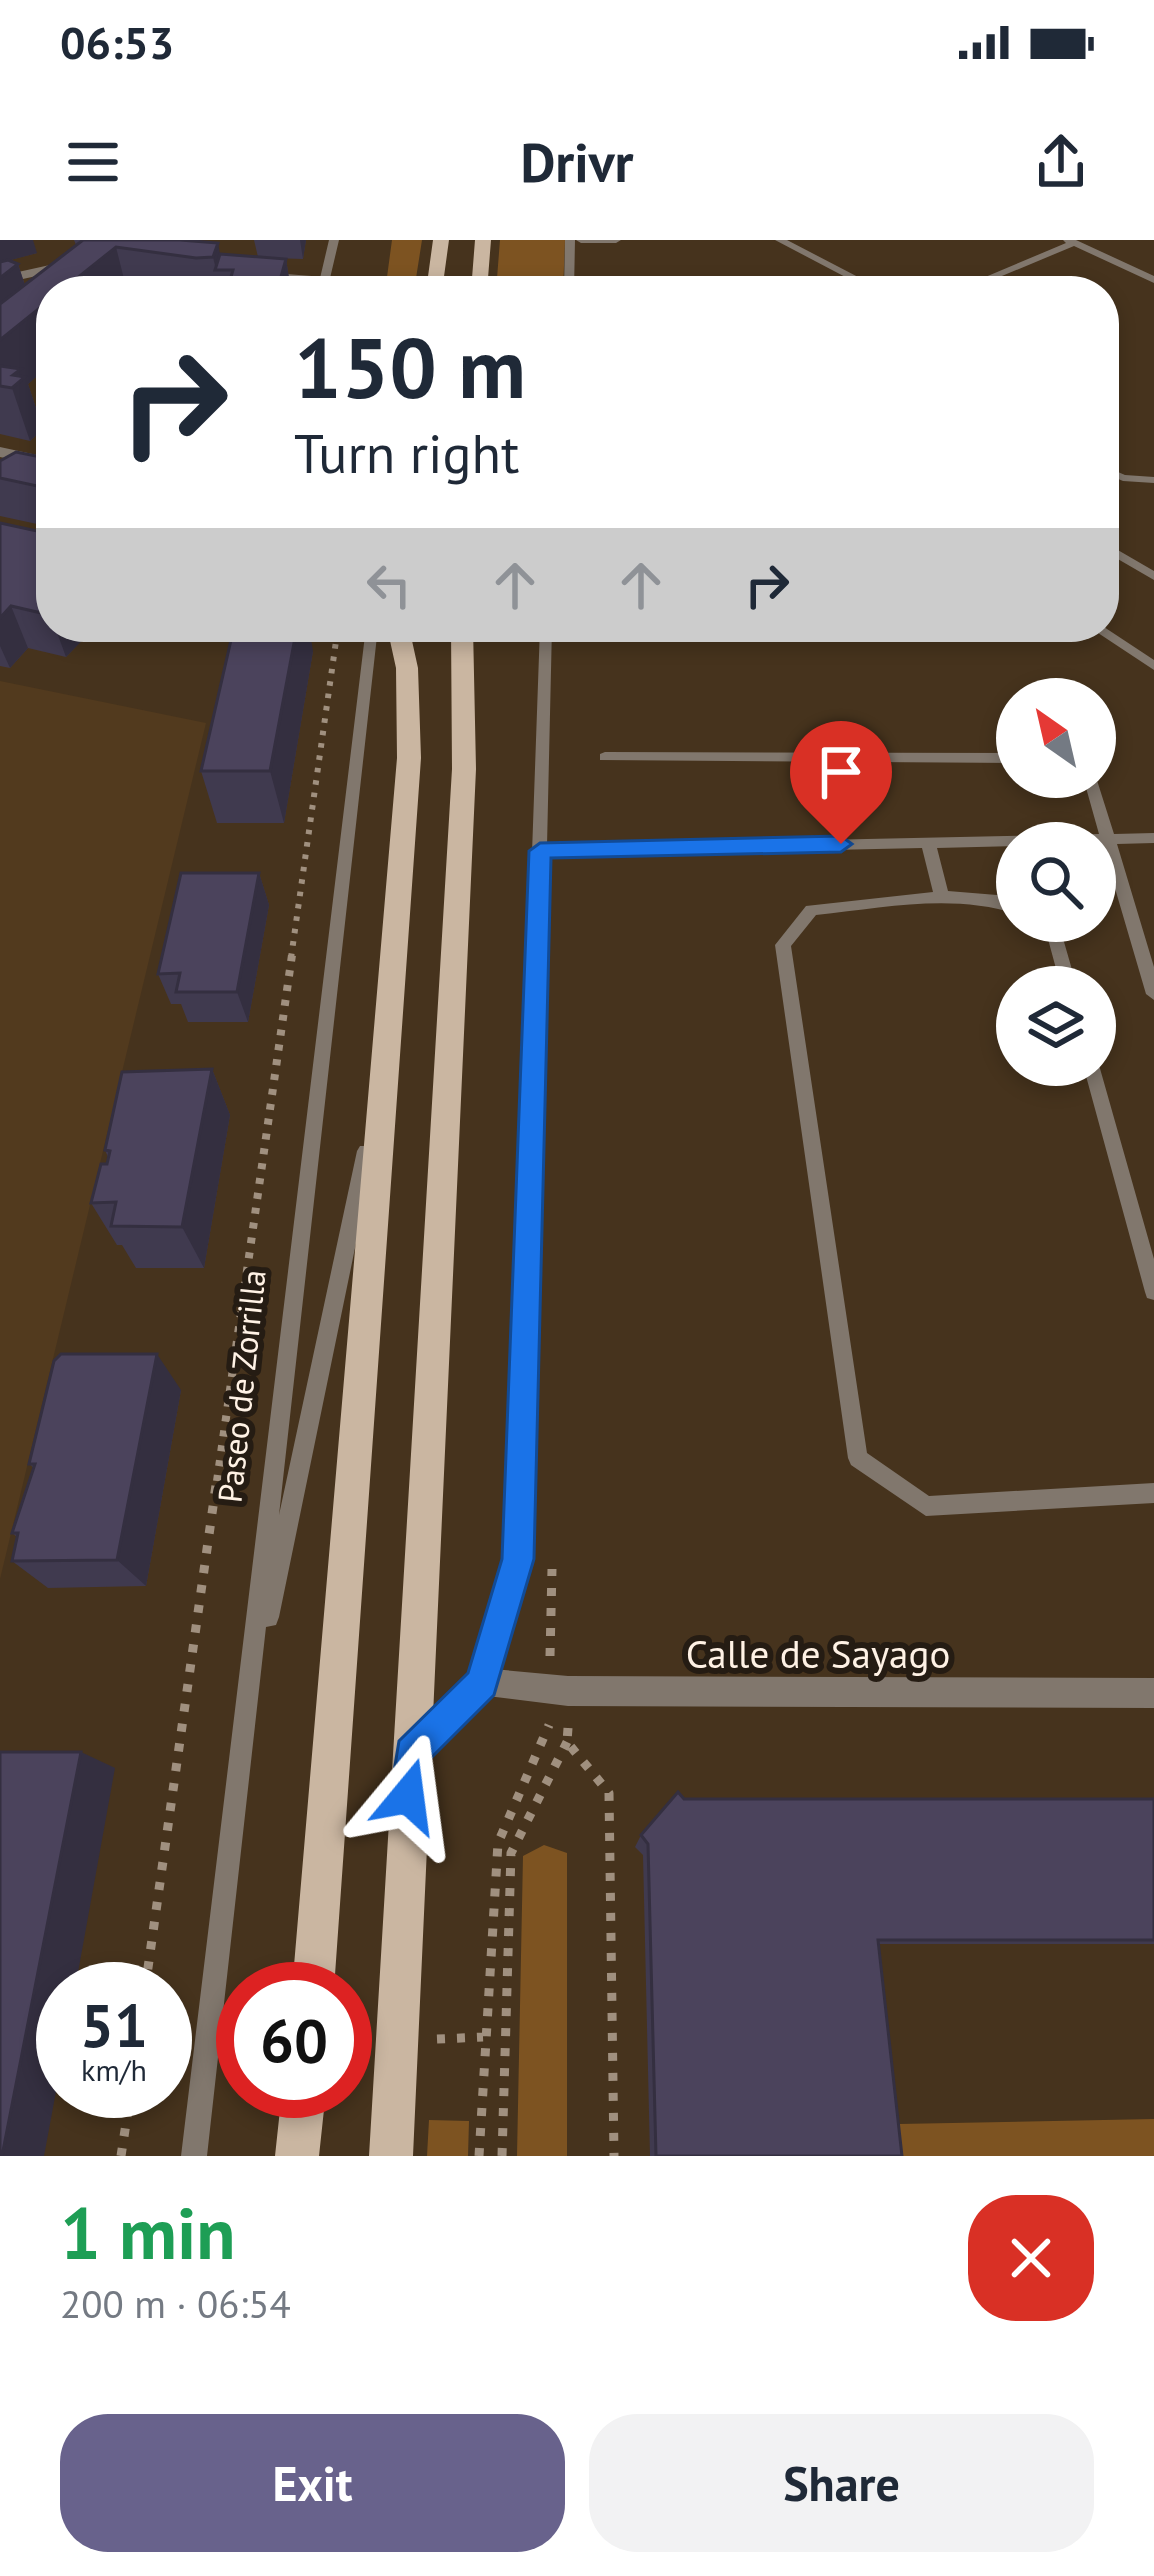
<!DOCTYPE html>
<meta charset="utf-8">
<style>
body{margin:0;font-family:"PT Sans",sans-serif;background:#f2f2f3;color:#1f2937;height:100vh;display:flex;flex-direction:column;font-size:45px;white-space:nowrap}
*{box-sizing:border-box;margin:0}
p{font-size:39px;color:#747a83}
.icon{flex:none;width:66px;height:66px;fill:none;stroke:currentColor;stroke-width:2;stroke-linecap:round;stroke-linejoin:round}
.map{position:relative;height:1916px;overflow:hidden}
.side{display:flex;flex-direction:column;background:#fff;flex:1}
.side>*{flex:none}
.top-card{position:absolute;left:36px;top:36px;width:1083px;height:366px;border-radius:48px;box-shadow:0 6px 18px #0003;background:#fff;color:#1f2937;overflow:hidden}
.needle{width:78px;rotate:326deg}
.controls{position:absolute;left:996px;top:438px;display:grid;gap:24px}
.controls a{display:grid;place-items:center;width:120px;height:120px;border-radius:50%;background:#fff;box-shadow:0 6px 18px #0003;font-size:60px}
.speed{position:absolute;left:36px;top:1722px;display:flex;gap:24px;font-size:60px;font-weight:700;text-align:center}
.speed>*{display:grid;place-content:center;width:156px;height:156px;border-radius:50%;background:#fff;box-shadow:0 6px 18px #0003;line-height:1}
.speed small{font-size:30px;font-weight:400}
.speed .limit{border:18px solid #d22;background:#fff;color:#111}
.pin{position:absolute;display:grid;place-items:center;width:102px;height:102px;color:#fff;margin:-123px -51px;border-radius:50% 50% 50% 0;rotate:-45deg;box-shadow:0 0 12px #0007}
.pin .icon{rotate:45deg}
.me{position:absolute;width:132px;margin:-66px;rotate:16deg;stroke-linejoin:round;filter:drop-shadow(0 0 9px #0008)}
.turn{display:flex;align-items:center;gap:42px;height:252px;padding:0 60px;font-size:54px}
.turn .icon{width:156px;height:156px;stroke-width:2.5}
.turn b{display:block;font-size:84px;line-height:102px}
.lanes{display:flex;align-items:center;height:114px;padding:0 60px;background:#0003;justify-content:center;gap:60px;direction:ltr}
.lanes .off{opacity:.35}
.round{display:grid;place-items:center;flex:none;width:126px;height:126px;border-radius:48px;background:#f2f2f3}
.overview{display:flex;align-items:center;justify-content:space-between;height:204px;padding:0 60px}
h1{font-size:72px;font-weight:600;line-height:90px;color:#1e9e55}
.button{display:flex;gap:24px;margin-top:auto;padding:24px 60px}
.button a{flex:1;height:138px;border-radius:48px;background:#68628c;color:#fff;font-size:48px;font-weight:600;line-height:138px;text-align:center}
.button a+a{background:#f2f2f3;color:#1f2937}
.status{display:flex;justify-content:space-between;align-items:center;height:84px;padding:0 60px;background:#fff;direction:ltr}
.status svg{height:33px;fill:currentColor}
header{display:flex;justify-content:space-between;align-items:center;height:156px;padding:0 60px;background:#fff;font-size:54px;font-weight:600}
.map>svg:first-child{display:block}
</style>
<div class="status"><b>06:53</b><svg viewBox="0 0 49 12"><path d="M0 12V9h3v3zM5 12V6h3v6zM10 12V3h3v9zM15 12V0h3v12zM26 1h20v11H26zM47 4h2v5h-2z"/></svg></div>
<header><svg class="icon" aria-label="menu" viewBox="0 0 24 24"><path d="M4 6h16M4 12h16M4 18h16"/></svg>Drivr<svg class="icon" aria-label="share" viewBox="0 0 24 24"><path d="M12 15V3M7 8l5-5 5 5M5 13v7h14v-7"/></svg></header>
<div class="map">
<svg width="1154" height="1916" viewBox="0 0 1154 1916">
<rect width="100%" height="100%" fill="#46331d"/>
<!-- built -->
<path fill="#523a1e" d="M0 441 206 483 0 1339Z"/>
<!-- green -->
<path fill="#7d5321" d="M392 0H422L414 51H400L401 36 387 37Z
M500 0H565L563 51H496Z
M544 1605 567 1613V1916H517L523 1616Z
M1154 1879V1916H902L899 1884Z
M429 1880 469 1881 468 1916H427Z"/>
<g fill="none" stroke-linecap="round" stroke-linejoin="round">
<!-- path-far2 -->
<path stroke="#a0907f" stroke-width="6" stroke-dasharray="4.5 8" stroke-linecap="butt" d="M291 718 338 387"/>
<!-- path-far1 -->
<path stroke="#a0907f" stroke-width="8" stroke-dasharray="6 9" stroke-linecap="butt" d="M217 1241 292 715"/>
<!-- path -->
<path stroke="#a0907f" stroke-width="9" stroke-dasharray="8 12" stroke-linecap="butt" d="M550 1416 552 1329
M568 1488 567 1502 609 1553 614 1916
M145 1749 217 1238
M437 1799 483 1797
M121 1916 131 1851
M479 1916 498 1603 549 1485
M502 1916 511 1613 567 1502"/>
<!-- service -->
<path fill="#81776d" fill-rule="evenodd" d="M329 0H339L327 51H317Z
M565 0H575L574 51H564Z
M576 0H621L616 3H581Z
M775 0H787L885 51H872Z
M1063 0H1076L1154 36V43L1074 6 966 51H952L1066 3Z
M1104 226 1125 235 1154 237V243L1123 241 1104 233Z
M1104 302 1154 331V340L1104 311Z
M366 387H378L279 1275 357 911 360 906H372L375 911 279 1377 276 1385 266 1387 207 1916H181Z
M540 387H552L547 606 1099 594 1083 537H1095V534L1114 594 1154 593V603L1117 604 1154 727V760L1146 754 1102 604 1095 603H1017V606L937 608 948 651 997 655 1017 662V674C951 653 883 668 816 675L791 706 867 1213 929 1256 1154 1243V1263L926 1276 851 1225 848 1218 775 705 806 666 933 652 922 608 547 616 529 1319 490 1451 423 1518 415 1521 407 1518 404 1510 407 1502 473 1436 507 1319Z
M1089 387H1104L1154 420V430Z
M605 512 1017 513V523L600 520V514Z
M1035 681H1058L1077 747H1061L1045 688Z
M1095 820 1099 825 1154 1019V1060L1147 1058 1145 1052 1083 825H1095Z"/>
<!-- minor -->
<path fill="#81776d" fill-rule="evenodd" d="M77 19 83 23 82 26 0 44V36Z
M261 32 324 37 331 41 324 45 256 39V33Z
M0 207 51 218V228L0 217Z
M482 1428 568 1436 1154 1438V1468L568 1466 471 1454 467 1443 471 1432Z"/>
<!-- primary -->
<path fill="#cab6a1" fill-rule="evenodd" d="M433 0H449L442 51H426Z
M475 0H491L487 51H471Z
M387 387H409L418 428 421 518 334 1749H292L397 518 396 428Z
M451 387H473L476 529 413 1916H369L452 529Z
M282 1851H326L319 1916H275Z"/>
</g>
<!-- wall -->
<path fill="#403a4f" d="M0 0 37 13 10 20 18 24 25 45 76 5 74 0H183L220 14 258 17 254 0H306L303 19 273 18 286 19 291 51H51V124L28 144 43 189 30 201 0 194Z
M51 219V287L0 276V221Z
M0 283 51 294V387H95L66 417 28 408 10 428 0 426Z
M313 411 284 583H217L201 531Z
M259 633 269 665 248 782H188L181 764H171L158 734Z
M212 829 230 875 204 1028H136L122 1005H117L91 963 107 924 108 917 105 910Z
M181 1150 146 1346 48 1348 12 1321 17 1297 12 1293 34 1228 29 1224Z
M684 1559H1154V1704H879L902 1916H650L643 1615 635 1607 641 1595Z"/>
<!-- shaded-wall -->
<path fill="#342f40" d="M0 0H33L37 13 0 23Z
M300 0H306L303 19Z
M218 3 223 30H216L213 17Z
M116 7 127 51H61Z
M286 19 291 51H277Z
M18 24 25 46 0 67V38Z
M51 59V124L28 144 43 189 30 201 12 148 0 146V100Z
M11 366 28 408 10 428 0 406V378Z
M55 387H95L66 417Z
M297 387H309L313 411 284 583 270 531Z
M259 633 269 665 248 782 237 752Z
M212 829 230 875 204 1028 182 987Z
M157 1114 181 1150 146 1346 117 1320Z
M81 1512 115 1528 75 1749H63V1814L44 1916H2Z"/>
<!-- building -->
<path fill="#4b435c" stroke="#342f40" stroke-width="3" d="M83 0H180L218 3 213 17 196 18 116 7 61 51H51V59L0 100V64Z
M220 14 286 19 277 51H227L233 30H215Z
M8 20 18 24 0 38V22Z
M0 126 21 129 13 135 25 137 12 148 0 146Z
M16 212 51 219V249L0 238V221Z
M0 283 51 294 50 375 11 366 0 378Z
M234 387H297L270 531H201Z
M181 633H259L237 752H176L180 733 158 734Z
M212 829 182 987 111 986 116 962 91 963 101 924H107L110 911 105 910 122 832Z
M61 1114H157L117 1320 12 1321 18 1293H12L35 1224H29L54 1121Z
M0 1512H81L2 1916H0Z
M678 1552 684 1559H1154V1700H878L902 1916H656L648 1604 641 1595Z"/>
<!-- route -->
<path fill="#1a73e8" stroke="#114b97" stroke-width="3" d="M841 596 852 604 841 612 551 618 534 1319 494 1455 428 1521 420 1569 408 1574 395 1569 390 1556 399 1501 468 1433 502 1319 529 611 540 603Z"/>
<g text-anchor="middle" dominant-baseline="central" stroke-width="12" stroke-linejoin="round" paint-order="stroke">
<!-- street labels -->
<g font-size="33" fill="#fff2e5" stroke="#251c13">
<text transform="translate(241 1146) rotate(-84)">Paseo de Zorrilla</text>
</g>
<!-- near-street labels -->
<g font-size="39" fill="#fff2e5" stroke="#251c13">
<text x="818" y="1413">Calle de Sayago</text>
</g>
</g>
</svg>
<div class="controls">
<a><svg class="needle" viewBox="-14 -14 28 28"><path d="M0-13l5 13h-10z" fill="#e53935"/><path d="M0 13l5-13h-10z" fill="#747a83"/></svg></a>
<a><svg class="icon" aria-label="search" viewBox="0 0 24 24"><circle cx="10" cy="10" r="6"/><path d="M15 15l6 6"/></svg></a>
<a><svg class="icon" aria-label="layers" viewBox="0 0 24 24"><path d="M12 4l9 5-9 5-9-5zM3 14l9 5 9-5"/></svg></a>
</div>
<div class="speed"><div>51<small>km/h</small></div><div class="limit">60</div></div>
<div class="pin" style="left:841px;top:604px;background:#d93025"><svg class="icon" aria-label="arrive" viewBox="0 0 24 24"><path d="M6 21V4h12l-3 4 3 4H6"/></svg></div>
<svg class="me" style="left:408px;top:1556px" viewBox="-20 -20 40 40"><path d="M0-17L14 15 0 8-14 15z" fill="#1a73e8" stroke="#fff" stroke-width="4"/></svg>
<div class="top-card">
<div class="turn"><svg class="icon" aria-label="right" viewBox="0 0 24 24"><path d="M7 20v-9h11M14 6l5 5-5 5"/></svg><div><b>150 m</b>Turn right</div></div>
<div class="lanes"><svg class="icon off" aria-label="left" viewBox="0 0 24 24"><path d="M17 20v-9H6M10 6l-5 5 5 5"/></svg><svg class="icon off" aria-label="ahead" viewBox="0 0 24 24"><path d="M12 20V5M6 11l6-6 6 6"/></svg><svg class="icon off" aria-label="ahead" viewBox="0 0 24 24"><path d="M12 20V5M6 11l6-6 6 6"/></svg><svg class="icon" aria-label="right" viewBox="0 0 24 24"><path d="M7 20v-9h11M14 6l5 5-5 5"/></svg></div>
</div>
</div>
<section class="side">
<div class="overview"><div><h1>1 min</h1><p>200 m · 06:54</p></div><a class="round" style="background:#d93025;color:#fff"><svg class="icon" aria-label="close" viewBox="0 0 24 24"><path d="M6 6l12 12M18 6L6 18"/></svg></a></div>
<div class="button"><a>Exit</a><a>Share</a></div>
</section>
